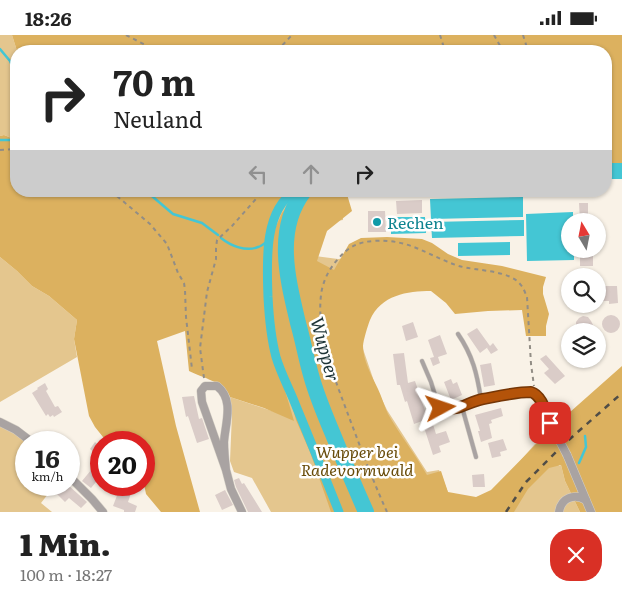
<!DOCTYPE html>
<html lang="de">
<meta charset="utf-8">
<style>
body{margin:0;font-family:Literata,serif;background:#f6f6f6;color:#222;height:100vh;display:flex;flex-direction:column;font-size:19px;white-space:nowrap}
*{box-sizing:border-box;margin:0}
p{font-size:16px;color:#767676}
.icon{flex:none;width:28px;height:28px;fill:none;stroke:currentColor;stroke-width:2;stroke-linecap:round;stroke-linejoin:round}
.map{position:relative;height:477px;overflow:hidden}
.details{display:flex;flex-direction:column;background:#fff;flex:1}
.details>*{flex:none}
.guide{position:absolute;left:10px;top:10px;width:602px;height:152px;border-radius:20px;box-shadow:0 1px 4px #0004;background:#fff;color:#222;overflow:hidden}
.needle{width:32px;rotate:350deg}
.fabs{position:absolute;left:561px;top:178px;display:grid;gap:10px}
.fabs a{display:grid;place-items:center;width:45px;height:45px;border-radius:50%;background:#fff;box-shadow:0 1px 4px #0004;font-size:25px}
.speed{position:absolute;left:15px;top:396px;display:flex;gap:10px;font-size:25px;font-weight:700;text-align:center}
.speed>*{display:grid;place-content:center;width:65px;height:65px;border-radius:50%;background:#fff;box-shadow:0 1px 4px #0004;line-height:1}
.speed small{font-size:12px;font-weight:400}
.speed .limit{border:8px solid #d22;background:#fff;color:#111}
.pin{position:absolute;display:grid;place-items:center;width:42px;height:42px;color:#fff;margin:-21px;border-radius:10px;box-shadow:0 2px 8px #0006}
.me{position:absolute;width:55px;margin:-28px;rotate:85deg;stroke-linejoin:round;filter:drop-shadow(0 0 4px #0008)}
.turn{display:flex;align-items:center;gap:18px;height:105px;padding:0 20px;font-size:22px}
.turn .icon{width:65px;height:65px;stroke-width:2.5}
.turn b{display:block;font-size:35px;line-height:42px}
.lanes{display:flex;align-items:center;height:48px;padding:0 20px;background:#0003;justify-content:center;gap:25px;direction:ltr}
.lanes .off{opacity:.35}
.round{display:grid;place-items:center;flex:none;width:52px;height:52px;border-radius:20px;background:#f6f6f6}
.headline{display:flex;align-items:center;justify-content:space-between;height:85px;padding:0 20px}
h1{font-size:30px;font-weight:800;line-height:38px}
.status{display:flex;justify-content:space-between;align-items:center;height:35px;padding:0 25px;background:#fff;direction:ltr}
.status svg{height:14px;fill:currentColor}
.map>svg:first-child{display:block}
</style>
<div class="status"><b>18:26</b><svg viewBox="0 0 49 12"><path d="M0 12V9h3v3zM5 12V6h3v6zM10 12V3h3v9zM15 12V0h3v12zM26 1h20v11H26zM47 4h2v5h-2z"/></svg></div>
<div class="map">
<svg width="622" height="477" viewBox="0 0 622 477">
<rect width="100%" height="100%" fill="#f9f2e7"/>
<!-- green -->
<path fill="#e4c68e" d="M0 0H12L17 16 16 55 11 61V74L16 77V102L14 104 4 100 0 101Z
M267 156H346L343 161V185L336 186H318L315 221 338 224 358 222 362 311 376 352 387 375 427 437 439 435 456 477H271L252 443 234 437 230 426 232 379 230 362 278 378 213 215Z
M0 222 17 236 32 251 49 261 77 285 74 304 77 322 0 367Z
M0 389 15 398 26 408V450H55L41 468 52 477H0Z
M546 404 559 431 561 430 565 446 580 477H481L514 433 535 409Z"/>
<!-- forest -->
<path fill="#dcb15f" d="M12 0H622V136H606V16H17Z
M4 100 14 104 16 102V156H295C254 182 267 279 276 320 280 342 288 364 294 386L264 373 230 362C224 347 203 343 189 336L185 296 157 306 176 391 200 477H161L146 459 144 449V408L135 407 134 406 130 408 107 407 95 392 89 381 74 304 77 285 49 261 32 251 17 236 0 222V101Z
M309 156H346L352 176 327 196 317 226 334 235 349 209 361 203 387 202 422 204 432 208 448 219 462 225 502 231 546 242 543 252V259L549 279 546 291V301H526L522 275 488 276 455 279 446 268 431 256C407 256 381 260 370 285 368 290 363 306 363 311 363 326 372 341 378 354 382 362 384 371 388 379 400 400 415 419 427 440L441 436 448 457 476 462 491 455 552 393 622 331V477H580L565 446 561 430 549 433 528 454 514 477H331L310 417 296 385 278 320 272 291 270 230 272 200 282 178 288 170 295 163Z"/>
<!-- water -->
<path fill="#44c6d4" d="M523 162V182L431 184 430 164Z
M573 177V186H570V214H574V225L527 226 526 179Z
M391 182H425L426 198 391 199Z
M524 185V201L432 203 431 187Z
M510 207V220L458 221V208Z"/>
<g fill="none" stroke-linecap="round" stroke-linejoin="round">
<!-- stream -->
<path stroke="#44c6d4" stroke-width="2.5" d="M0 14 10 26 16 39
M0 105H16
M146 156 173 179 202 188 218 200
M221 203C231 211 246 217 258 212 262 211 266 207 269 205
M579 428 586 412 585 401"/>
<!-- canal -->
<path stroke="#44c6d4" stroke-width="9" d="M295 156C263 176 267 229 268 262 269 281 271 303 276 322 281 339 290 355 296 371 311 407 325 442 339 477"/>
<!-- river -->
<path stroke="#44c6d4" stroke-width="16" d="M606 136H622
M304 156C274 195 288 245 298 288 303 305 306 323 311 340 316 359 324 378 332 397 343 424 354 450 366 477"/>
</g>
<!-- building -->
<path fill="#daccc8" d="M422 165V178L397 179 396 166Z
M579 168H588V186H580Z
M368 176H385L386 197H368Z
M580 214H593V231H580Z
M598 251H617L618 268 609 269V266H598Z
M602 289a9 9 0 1 1 18 0a9 9 0 1 1-18 0Z
M583 281 588 282 591 286 593 290 590 296H578L576 293V287L579 283Z
M413 287 418 302 406 306 402 291Z
M477 293 490 311 493 308 498 315 491 319 487 313 488 312 480 318 467 299Z
M440 300 447 319 438 322 440 328 433 331 430 323 434 322 428 305Z
M404 318 408 348 415 346 428 384 431 383 436 399 446 396 450 407 439 411 441 417 433 420 422 386 414 389 407 366 405 367 400 350H397L393 319Z
M546 320 565 341 555 349 544 338 549 334 540 324Z
M491 328 495 350 484 352 480 330Z
M451 344 453 349 457 347 462 360 451 365 444 347Z
M45 348 48 354 46 356 55 372 58 371 62 377 54 382 53 380 50 382 48 379 46 381 32 358 38 354 37 353Z
M194 361 199 384 202 383 209 404 197 408 188 381 186 382 182 362Z
M501 373 503 381 491 385 492 388 489 389 492 403 481 407 478 396H480L475 380Z
M503 404 507 415 500 417 501 421 492 423 488 408Z
M95 407 101 412V441L91 453 82 446 101 423 90 414Z
M484 439 485 452H473L472 440Z
M239 443 242 449 244 448 262 477H248L236 452 234 445Z
M63 450H68L87 467 81 473 69 463 65 467 56 458Z
M121 450H127L129 454 132 455 128 467 137 471 135 477H124V475L113 471Z
M225 455 233 470 222 475 215 460Z"/>
<g fill="none" stroke-linecap="round" stroke-linejoin="round">
<!-- service casing -->
<g stroke="#d5cfc5" stroke-width="5">
<path id="service" d="M458 299C473 321 477 339 481 364
M422 326 431 347 438 370 441 373 448 374 457 373 481 364 531 357 535 358 540 363 554 395
M462 372 476 422"/>
</g>
<!-- minor casing -->
<g stroke="#d5cfc5" stroke-width="9">
<path id="minor" d="M0 387 16 395 33 408
M567 420 591 477
M226 435C225 426 224 416 224 407 225 389 235 365 217 351H205L201 356 202 367 226 435 231 454 242 477
M69 441 92 464 103 477
M559 477C561 463 574 458 586 465"/>
</g>
<!-- path -->
<path stroke="#928d85" stroke-width="2" stroke-dasharray="4 4" stroke-linecap="butt" d="M126 0 157 16
M440 0 445 16
M494 0 503 16
M523 0 528 16
M277 16 292 0
M0 115 16 114
M111 156 150 189 167 209 178 238 184 248 185 255 186 282 192 334
M204 343 200 313 207 257 216 224V213L217 205 232 191 256 164 264 156
M387 477C373 446 361 414 349 382 335 344 314 295 322 254 325 242 330 233 338 224 348 212 358 207 373 206 409 203 428 221 459 231 476 236 509 235 520 249 524 253 525 258 527 262L531 329 534 351"/>
<!-- service -->
<use href="#service" stroke="#a9a3a2" stroke-width="4"/>
<!-- minor -->
<use href="#minor" stroke="#a9a3a2" stroke-width="8"/>
<!-- rail -->
<path stroke="#504d47" stroke-width="2.5" stroke-dasharray="6 6" stroke-linecap="butt" d="M506 477 526 447 563 410 622 358"/>
<!-- minor-bridge casing -->
<g stroke="#d5cfc5" stroke-width="9" stroke-linecap="butt">
<path id="minor-bridge" d="M554 395 567 420"/>
</g>
<!-- minor-bridge -->
<use href="#minor-bridge" stroke="#a9a3a2" stroke-width="8"/>
</g>
<g fill="none" stroke-linecap="round" stroke-linejoin="round">
<!-- route casing -->
<g stroke="#753606" stroke-width="12">
<path id="route" d="M441 373C459 377 467 367 483 364 499 361 516 357 531 357 542 360 546 378 550 388"/>
</g>
<!-- route -->
<use href="#route" stroke="#b45309" stroke-width="9"/>
</g>
<!-- markers -->
<circle fill="#0f9aa8" stroke="#fff" stroke-width="2" cx="377" cy="187" r="5"/>
<g text-anchor="middle" dominant-baseline="central" stroke-width="5" stroke-linejoin="round" paint-order="stroke">
<!-- culture labels -->
<g font-size="16" fill="#0d838f" stroke="#fff" text-anchor="start">
<text x="387" y="187">Rechen</text>
</g>
<!-- park labels -->
<g font-size="16" font-style="italic" fill="#684b09" stroke="#fff">
<text x="357" y="416">Wupper bei<tspan x="357" dy="18">Radevormwald</tspan></text>
</g>
<!-- water labels -->
<g font-size="18" font-style="italic" fill="#1d3336" stroke="#fff">
<text transform="translate(326 314) rotate(75)">Wupper</text>
</g>
</g>
</svg>
<div class="fabs">
<a><svg class="needle" viewBox="-14 -14 28 28"><path d="M0-13l5 13h-10z" fill="#e53935"/><path d="M0 13l5-13h-10z" fill="#767676"/></svg></a>
<a><svg class="icon" aria-label="search" viewBox="0 0 24 24"><circle cx="10" cy="10" r="6"/><path d="M15 15l6 6"/></svg></a>
<a><svg class="icon" aria-label="layers" viewBox="0 0 24 24"><path d="M12 4l9 5-9 5-9-5zM3 14l9 5 9-5"/></svg></a>
</div>
<div class="speed"><div>16<small>km/h</small></div><div class="limit">20</div></div>
<div class="pin" style="left:550px;top:388px;background:#d93025"><svg class="icon" aria-label="arrive" viewBox="0 0 24 24"><path d="M6 21V4h12l-3 4 3 4H6"/></svg></div>
<svg class="me" style="left:441px;top:373px" viewBox="-20 -20 40 40"><path d="M0-17L14 15 0 8-14 15z" fill="#b45309" stroke="#fff" stroke-width="4"/></svg>
<div class="guide">
<div class="turn"><svg class="icon" aria-label="right" viewBox="0 0 24 24"><path d="M7 20v-9h11M14 6l5 5-5 5"/></svg><div><b>70 m</b>Neuland</div></div>
<div class="lanes"><svg class="icon off" aria-label="left" viewBox="0 0 24 24"><path d="M17 20v-9H6M10 6l-5 5 5 5"/></svg><svg class="icon off" aria-label="ahead" viewBox="0 0 24 24"><path d="M12 20V5M6 11l6-6 6 6"/></svg><svg class="icon" aria-label="right" viewBox="0 0 24 24"><path d="M7 20v-9h11M14 6l5 5-5 5"/></svg></div>
</div>
</div>
<section class="details">
<div class="headline"><div><h1>1 Min.</h1><p>100 m · 18:27</p></div><a class="round" style="background:#d93025;color:#fff"><svg class="icon" aria-label="close" viewBox="0 0 24 24"><path d="M6 6l12 12M18 6L6 18"/></svg></a></div>
</section>
